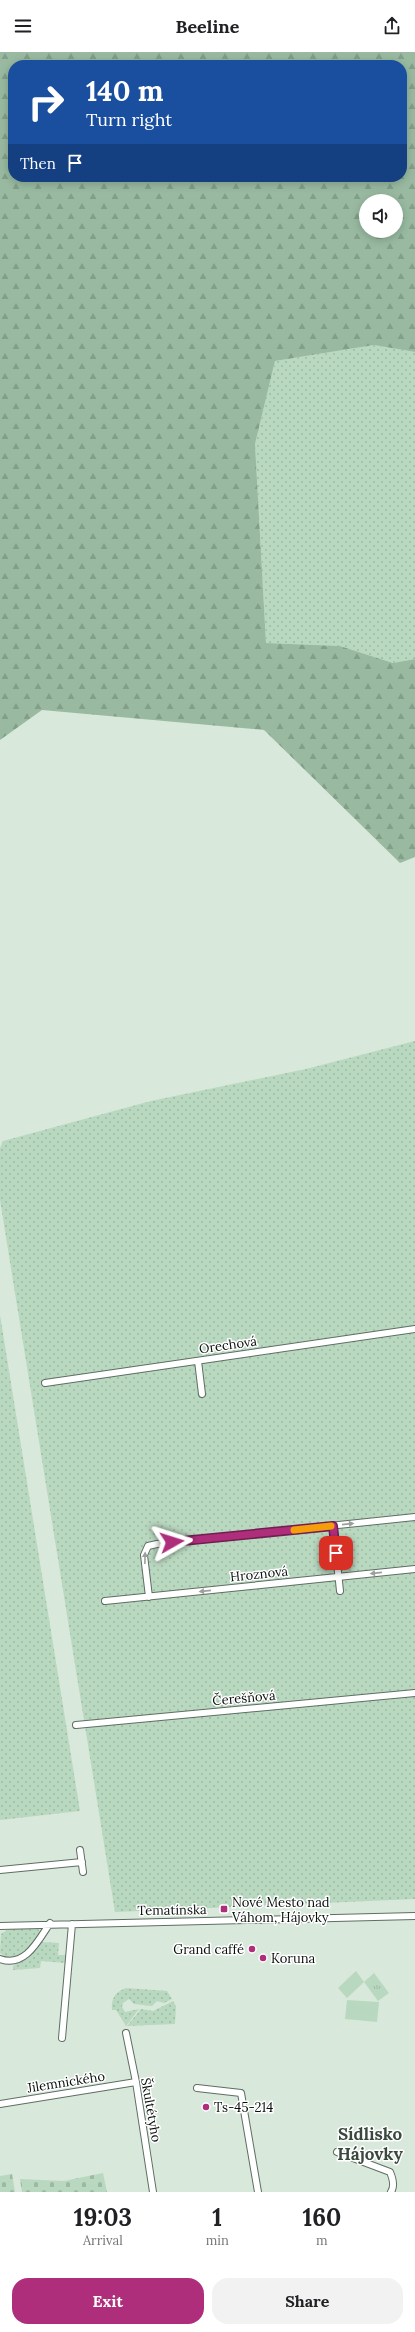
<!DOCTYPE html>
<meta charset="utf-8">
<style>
body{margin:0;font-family:Lora,serif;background:#f2f2f2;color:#202124;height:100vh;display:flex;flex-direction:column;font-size:15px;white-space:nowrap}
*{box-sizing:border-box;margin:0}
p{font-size:13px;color:#757577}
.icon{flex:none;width:22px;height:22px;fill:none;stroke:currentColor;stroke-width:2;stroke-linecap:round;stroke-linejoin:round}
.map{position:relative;height:2140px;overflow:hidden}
.panel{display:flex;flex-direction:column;background:#fff;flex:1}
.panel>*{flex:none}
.banner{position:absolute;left:8px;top:8px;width:399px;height:122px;border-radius:16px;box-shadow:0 2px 10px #0003;background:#1a4fa0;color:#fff;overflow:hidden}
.controls{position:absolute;left:359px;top:142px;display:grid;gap:8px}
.controls a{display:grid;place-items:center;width:44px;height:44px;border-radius:50%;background:#fff;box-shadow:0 2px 10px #0003;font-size:20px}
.pin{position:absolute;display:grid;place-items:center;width:34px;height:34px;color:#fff;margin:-17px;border-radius:8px;box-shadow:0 2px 6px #0006}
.me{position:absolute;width:44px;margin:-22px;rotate:84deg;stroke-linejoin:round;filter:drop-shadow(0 0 3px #0008)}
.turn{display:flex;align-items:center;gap:14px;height:84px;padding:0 12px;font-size:18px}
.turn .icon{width:52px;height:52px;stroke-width:2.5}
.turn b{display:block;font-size:28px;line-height:34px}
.then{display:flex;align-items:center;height:38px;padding:0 12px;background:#0003;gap:8px;font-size:15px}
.eta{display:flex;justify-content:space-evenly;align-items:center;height:68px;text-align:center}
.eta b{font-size:24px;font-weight:700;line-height:28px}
.cta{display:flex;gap:8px;margin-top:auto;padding:8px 12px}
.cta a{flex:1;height:46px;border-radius:16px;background:#ae2e7b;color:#fff;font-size:16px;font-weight:700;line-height:46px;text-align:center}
.cta a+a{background:#f2f2f2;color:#202124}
header{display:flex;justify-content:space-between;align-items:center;height:52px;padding:0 12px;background:#fff;font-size:18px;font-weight:700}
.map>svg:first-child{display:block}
</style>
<header><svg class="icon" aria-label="menu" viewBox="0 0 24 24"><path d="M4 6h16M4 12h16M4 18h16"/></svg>Beeline<svg class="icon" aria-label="share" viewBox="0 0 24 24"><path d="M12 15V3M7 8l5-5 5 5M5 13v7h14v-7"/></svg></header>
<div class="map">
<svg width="415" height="2140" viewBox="0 0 415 2140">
<defs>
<pattern id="grass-dots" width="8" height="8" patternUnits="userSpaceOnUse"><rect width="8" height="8" fill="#b9d8c0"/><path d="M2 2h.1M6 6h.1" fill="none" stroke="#9eb8a4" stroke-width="1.8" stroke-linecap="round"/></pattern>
<pattern id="forest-firs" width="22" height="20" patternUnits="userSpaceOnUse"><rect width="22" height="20" fill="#99baa1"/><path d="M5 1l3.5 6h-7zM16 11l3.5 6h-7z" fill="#829f89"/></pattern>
<pattern id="cemetery-stones" width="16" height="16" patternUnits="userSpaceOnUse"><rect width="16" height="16" fill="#b9d8c0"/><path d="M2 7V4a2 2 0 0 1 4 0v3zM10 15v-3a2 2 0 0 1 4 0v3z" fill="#9eb8a4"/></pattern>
<pattern id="park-tufts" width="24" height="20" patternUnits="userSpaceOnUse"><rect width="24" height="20" fill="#b9d8c0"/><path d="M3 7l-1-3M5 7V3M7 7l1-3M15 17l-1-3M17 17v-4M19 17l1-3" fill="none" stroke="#9eb8a4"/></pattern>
</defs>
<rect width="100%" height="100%" fill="#d8e8db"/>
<!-- grass -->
<path fill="url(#grass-dots)" d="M374 293 415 300V607L393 611 340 594 266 591 255 392 275 309Z
M415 989V1847L115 1860 0 1148V1096L3 1089 151 1049 306 1017Z
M0 1263 80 1759 0 1768Z
M20 1875H36L40 1879C30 1894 25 1904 7 1906L0 1901 1 1882 7 1878Z
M42 1890 59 1891 58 1903H67L66 1911 41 1909 40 1916 13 1918V1914L28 1906Z
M126 1936 167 1939 172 1947 164 1951 157 1949 152 1954 134 1952 129 1947 123 1951 122 1955 125 1960 139 1957 126 1974 116 1958H112C111 1947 115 1940 126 1936Z
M173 1949 176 1954 175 1972 127 1974 141 1957 153 1959Z"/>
<!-- forest -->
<path fill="url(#forest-firs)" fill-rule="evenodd" d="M0 0H415V300L374 293 275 309 255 392 266 591 340 594 393 611 415 607V805L400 811 264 678 42 658 0 688ZM13 13H402V125H13ZM366 149H396V179H366Z"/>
<!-- cemetery -->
<path fill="url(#cemetery-stones)" d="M103 2121 107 2140H22L20 2127 64 2129Z
M12 2122 15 2140H0V2124Z"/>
<!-- park -->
<path fill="url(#park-tufts)" d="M374 1921 389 1941 378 1949 364 1930Z"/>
<!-- garden -->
<path fill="#b9d8c0" d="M356 1919 364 1930 347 1946 338 1936Z
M347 1948 379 1950 377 1970 345 1967Z"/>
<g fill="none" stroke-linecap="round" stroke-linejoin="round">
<!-- street casing -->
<g stroke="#5f6e63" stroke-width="8">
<path id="street" d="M198 1309 202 1342
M45 1331 415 1277
M333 1473 340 1539
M149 1545 144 1503 148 1494 157 1492 415 1465
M105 1549 415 1517
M76 1673 415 1641
M80 1798 83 1820
M0 1818 82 1810
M0 1874 415 1864
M0 1907C25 1916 38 1889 50 1871
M126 1981 136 2030 153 2140
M62 1986 72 1872
M197 2036 241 2041 258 2140
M0 2052 136 2030
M337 2100 390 2120C393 2127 395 2134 391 2140"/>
</g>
<!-- street -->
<use href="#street" stroke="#fff" stroke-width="6"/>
</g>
<!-- one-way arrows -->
<defs><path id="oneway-solid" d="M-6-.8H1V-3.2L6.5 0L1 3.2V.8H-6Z"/></defs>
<g fill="#9c9f9d">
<use href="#oneway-solid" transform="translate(348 1472) rotate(-6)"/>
<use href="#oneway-solid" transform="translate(145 1506) rotate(-89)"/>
<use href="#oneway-solid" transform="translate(376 1521) rotate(174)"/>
<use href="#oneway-solid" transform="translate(205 1539) rotate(174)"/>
</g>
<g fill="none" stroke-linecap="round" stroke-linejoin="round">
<!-- route casing -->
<g stroke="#711e50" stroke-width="10">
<path id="route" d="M172 1490 333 1474 336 1501"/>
</g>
<!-- route -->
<use href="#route" stroke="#ae2e7b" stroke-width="7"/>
<!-- slow -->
<path stroke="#f59e0b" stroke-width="7" d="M294 1478 331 1474"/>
</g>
<!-- markers -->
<g fill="#ae2e7b" stroke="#fff" stroke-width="1.5">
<rect x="220" y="1853" width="8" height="8" rx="2"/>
<circle cx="252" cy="1897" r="4"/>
<circle cx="263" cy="1906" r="4"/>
<circle cx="206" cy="2055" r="4"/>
</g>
<g text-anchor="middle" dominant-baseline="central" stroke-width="3" stroke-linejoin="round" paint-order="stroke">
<!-- street labels -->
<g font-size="13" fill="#080e0a" stroke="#fff">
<text transform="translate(228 1293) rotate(-8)">Orechová</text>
<text transform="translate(259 1522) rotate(-6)">Hroznová</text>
<text transform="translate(244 1646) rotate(-5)">Čerešňová</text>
<text transform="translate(172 1858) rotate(-1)">Tematínska</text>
<text transform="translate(66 2030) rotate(-9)">Jilemnického</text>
<text transform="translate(151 2058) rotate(80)">Škultétyho</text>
</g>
<!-- poi labels -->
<g font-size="13" fill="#080e0a" stroke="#fff" text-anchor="start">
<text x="232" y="1850">Nové Mesto nad<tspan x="232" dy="15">Váhom, Hájovky</tspan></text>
<text x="244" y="1897" text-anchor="end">Grand caffé</text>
<text x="271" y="1906">Koruna</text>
<text x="214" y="2055">Ts-45-214</text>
</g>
<!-- district labels -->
<g font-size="17" font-weight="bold" fill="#39473d" stroke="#fff">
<text x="370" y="2082">Sídlisko<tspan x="370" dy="20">Hájovky</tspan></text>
</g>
</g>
</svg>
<div class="controls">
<a><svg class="icon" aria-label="sound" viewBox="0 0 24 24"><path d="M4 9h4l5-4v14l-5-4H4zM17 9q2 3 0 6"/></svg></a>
</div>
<div class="pin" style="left:336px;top:1501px;background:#d93025"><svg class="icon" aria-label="arrive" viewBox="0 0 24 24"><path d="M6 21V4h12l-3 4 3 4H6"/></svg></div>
<svg class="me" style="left:172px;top:1490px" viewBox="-20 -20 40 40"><path d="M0-17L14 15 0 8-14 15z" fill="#ae2e7b" stroke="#fff" stroke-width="4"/></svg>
<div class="banner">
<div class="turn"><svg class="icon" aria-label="right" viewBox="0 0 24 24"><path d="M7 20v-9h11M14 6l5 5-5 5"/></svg><div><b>140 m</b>Turn right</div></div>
<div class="then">Then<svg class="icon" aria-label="arrive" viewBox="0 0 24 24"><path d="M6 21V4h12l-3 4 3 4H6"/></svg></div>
</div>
</div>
<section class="panel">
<div class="eta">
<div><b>19:03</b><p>Arrival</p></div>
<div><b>1</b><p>min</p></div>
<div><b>160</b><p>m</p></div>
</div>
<div class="cta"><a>Exit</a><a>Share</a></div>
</section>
